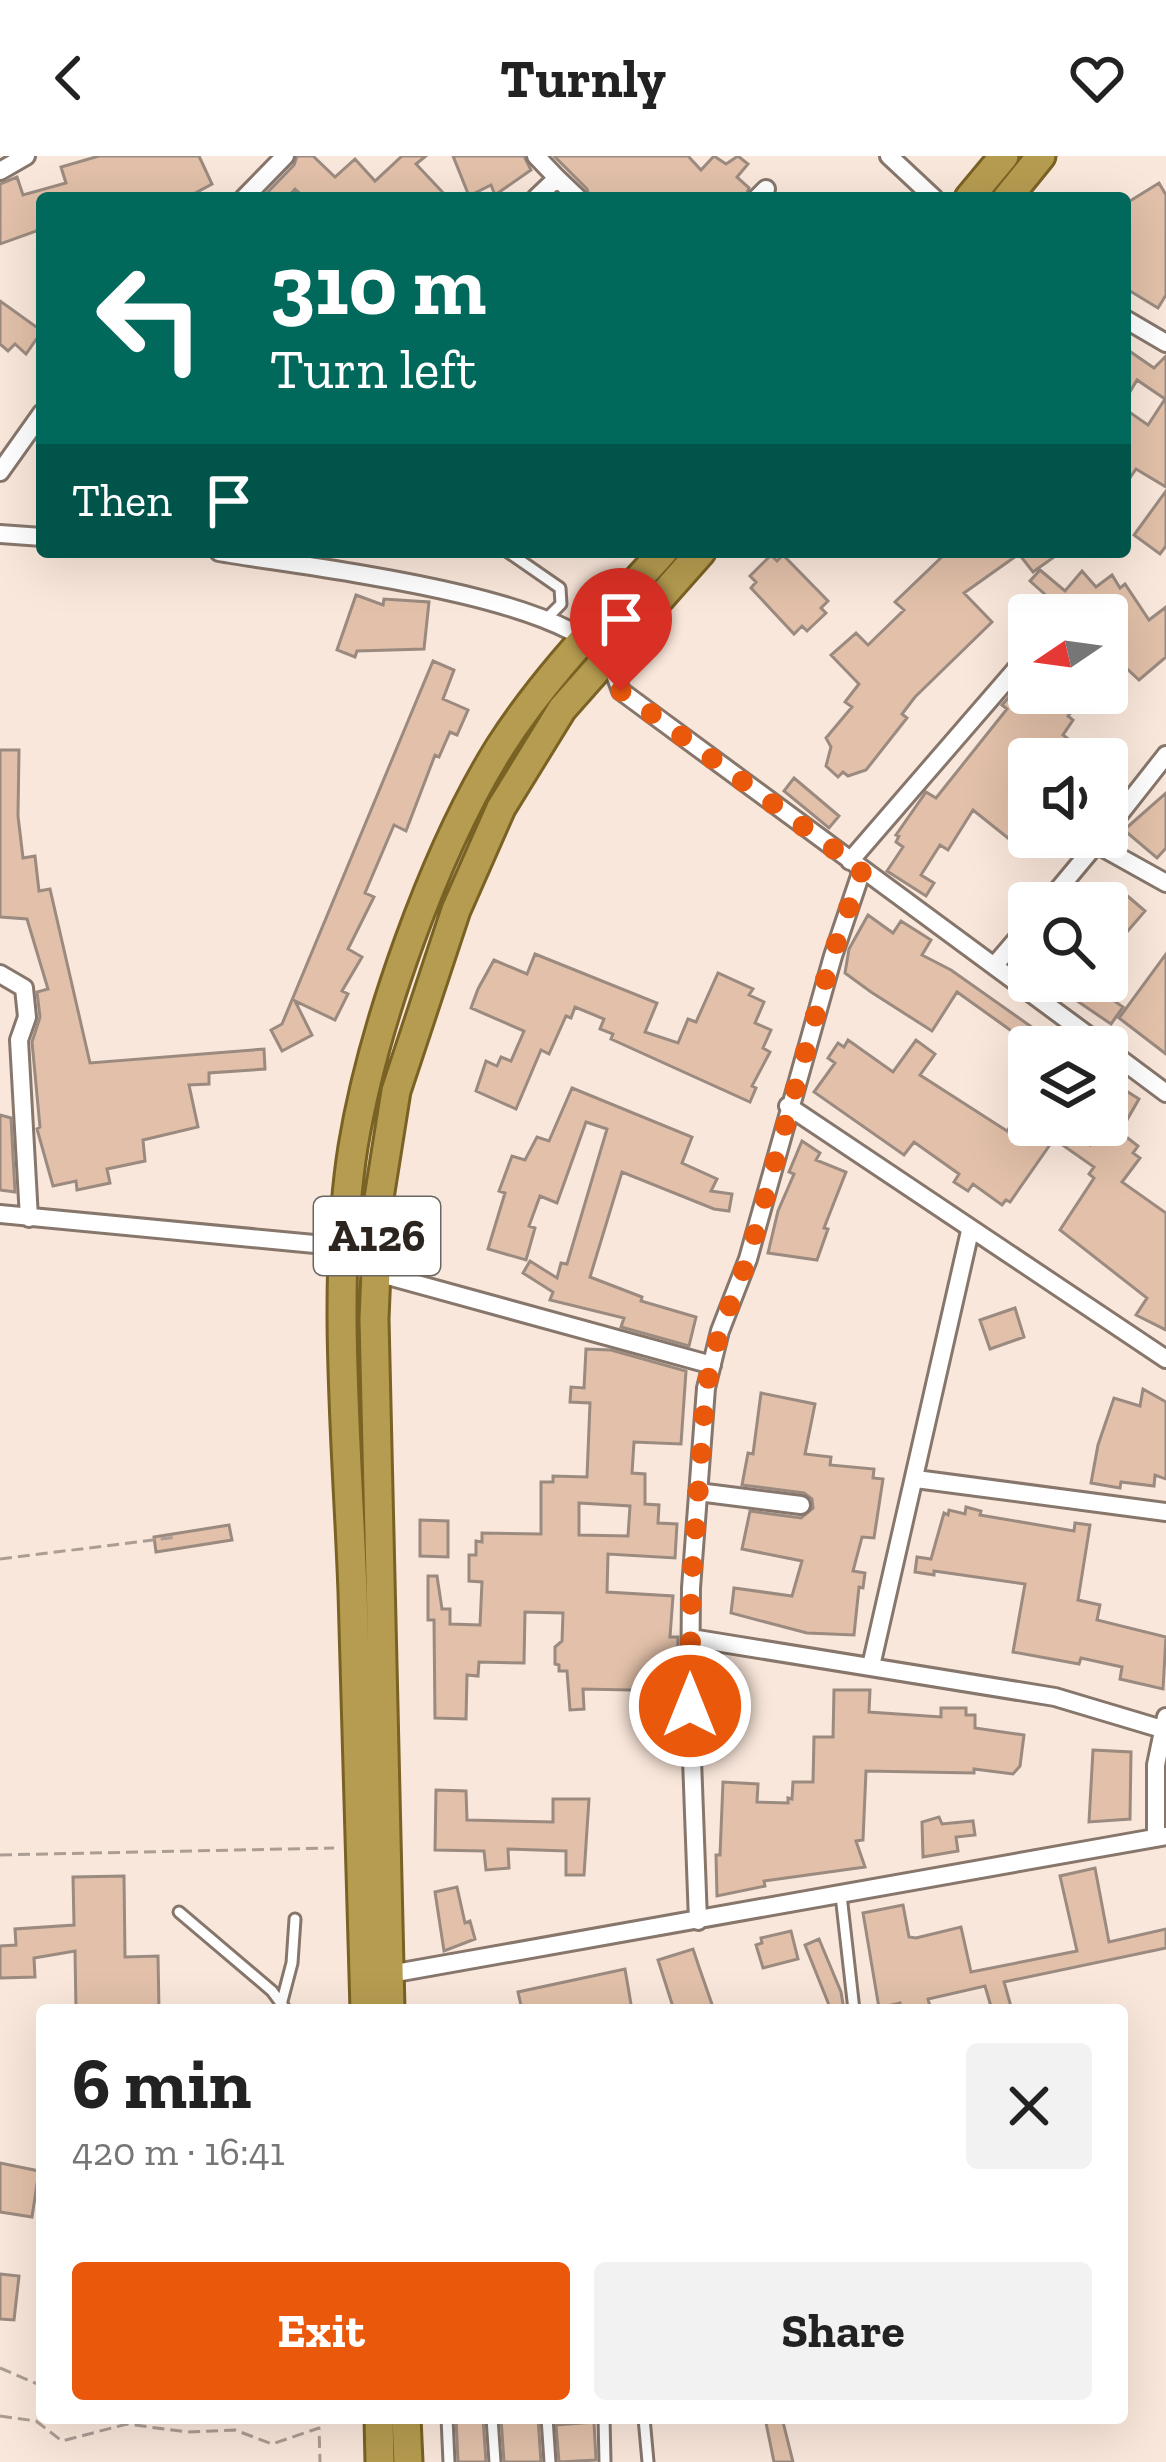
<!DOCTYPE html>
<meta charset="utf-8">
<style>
body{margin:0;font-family:"Zilla Slab",serif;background:#f2f2f2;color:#222;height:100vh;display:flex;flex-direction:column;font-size:45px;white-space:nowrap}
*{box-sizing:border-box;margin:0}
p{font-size:39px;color:#767676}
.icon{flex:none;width:66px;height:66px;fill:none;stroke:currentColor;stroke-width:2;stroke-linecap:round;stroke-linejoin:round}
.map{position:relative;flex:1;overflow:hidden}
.side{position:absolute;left:36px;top:1848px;width:1092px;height:420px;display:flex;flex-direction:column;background:#fff;border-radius:12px;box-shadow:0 12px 48px #0002}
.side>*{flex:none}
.hud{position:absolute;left:36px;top:36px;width:1095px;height:366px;border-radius:12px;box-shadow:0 12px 48px #0002;background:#00695c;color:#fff;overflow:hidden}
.needle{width:78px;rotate:257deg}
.buttons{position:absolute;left:1008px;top:438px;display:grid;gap:24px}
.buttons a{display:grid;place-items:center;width:120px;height:120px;border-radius:12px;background:#fff;box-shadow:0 12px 48px #0002;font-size:60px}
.pin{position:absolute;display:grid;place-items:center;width:102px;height:102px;color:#fff;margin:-123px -51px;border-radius:50% 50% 50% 0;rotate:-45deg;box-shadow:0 0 12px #0007}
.pin .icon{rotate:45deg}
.me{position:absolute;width:132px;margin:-66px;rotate:0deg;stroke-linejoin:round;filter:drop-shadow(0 0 9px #0008)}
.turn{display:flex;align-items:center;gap:42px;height:252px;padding:0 36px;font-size:54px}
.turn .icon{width:156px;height:156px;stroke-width:2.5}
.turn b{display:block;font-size:84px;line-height:102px}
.then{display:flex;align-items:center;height:114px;padding:0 36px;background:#0003;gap:24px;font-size:45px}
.round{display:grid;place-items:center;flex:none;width:126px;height:126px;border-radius:12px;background:#f2f2f2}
.summary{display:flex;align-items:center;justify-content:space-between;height:204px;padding:0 36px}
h1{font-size:72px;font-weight:700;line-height:90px}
.button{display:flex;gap:24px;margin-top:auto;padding:24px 36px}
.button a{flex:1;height:138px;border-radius:12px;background:#ea580c;color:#fff;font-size:48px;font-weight:700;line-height:138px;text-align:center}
.button a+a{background:#f2f2f2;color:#222}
header{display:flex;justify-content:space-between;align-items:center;height:156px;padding:0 36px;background:#fff;font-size:54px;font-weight:700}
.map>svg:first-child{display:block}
</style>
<header><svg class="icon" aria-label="back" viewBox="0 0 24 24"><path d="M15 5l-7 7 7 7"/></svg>Turnly<svg class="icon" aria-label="heart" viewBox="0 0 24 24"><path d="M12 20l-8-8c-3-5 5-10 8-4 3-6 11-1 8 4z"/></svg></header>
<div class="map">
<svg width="1166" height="2306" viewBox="0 0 1166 2306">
<rect width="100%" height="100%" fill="#fae7db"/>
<!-- building -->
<path fill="#e2c0a9" stroke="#9b8a7f" stroke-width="3" fill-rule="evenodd" d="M99 0H199L212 28 186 42H42V73L0 88V28L17 21 23 39 66 27 61 11Z
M297 0H313L335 21 355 3 375 25 402 0H426L416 8 448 42H305L295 33 287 42H270L266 38 294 9Z
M453 0H524L531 14 495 39 491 29 469 40Z
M554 0H688L701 14 714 0 726 8 738 0 748 8 737 21 749 32 745 42H590L587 33Z
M1159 27 1166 39V139L1158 152 1125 132V48Z
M0 145 42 175 26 198 15 188 8 195 0 188Z
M1125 192 1154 212 1166 200V331L1136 313 1125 329V253L1148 269 1165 243 1137 224 1125 244Z
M1166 335V390L1160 398 1134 379Z
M947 396H1061L1033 416 1019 398 964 437 992 466 915 541 902 558 907 562 866 614 848 620 843 616 838 621 826 610 831 591 826 582 852 551 845 546 859 528 831 499 856 477 868 489 904 454 895 446Z
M771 399 777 405 783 399 828 445 821 452 826 457 807 475 802 470 794 478 751 432 756 426 750 420Z
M1040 414 1065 435 1082 415 1096 431 1112 419 1120 432 1125 428 1149 464 1166 451V501L1139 524 1124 510 1107 529V459H1068L1030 425Z
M356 439 383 449 384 443 429 446 424 493 357 495 355 501 337 494Z
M433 505 454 514 443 543 468 554 457 579 450 576 439 601 435 599 406 675 394 669 365 737 374 741 348 793 362 801 342 835 348 838 335 864 295 845 312 879 282 895 271 874 282 868Z
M1029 518V537H1088L1068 560 1073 564 1063 579 1094 603H1029V677L1018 690 973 654 948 694 940 689 921 719 934 727 926 740 887 715 903 691 896 686 899 680 896 679 926 636 936 642 1007 553 1002 549Z
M0 594H19L18 660 23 702 35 700 39 735 50 733 90 907 264 893 265 913 209 917V928L189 929 198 971 143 984 145 1005 107 1013 110 1027 77 1034 76 1025 53 1030 37 973 40 971 32 886 40 861 37 836 48 833 27 763 0 761Z
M794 622 839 660 829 672 784 635Z
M1166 637V692L1157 702 1124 674Z
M1124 737 1145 755 1121 783 1107 771V757Z
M868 759 893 777 901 765 931 784 922 799 951 814 1060 891H1034L957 836 932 875 871 836 845 817 849 793Z
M535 798 657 847 645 876 678 887 688 863 696 866 718 817 753 833 749 839 764 846 755 867 771 874 763 892 770 896 752 930 756 932 750 946 611 883 613 878 600 873 604 863 575 851 571 862 566 860 549 898 541 894 516 953 476 935 486 905 497 910 501 901 511 905 524 875 471 852 478 833 494 804 527 818Z
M1166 798V898L1119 862Z
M1068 825H1086L1123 851 1111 868 1061 834Z
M848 884 893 916 916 884 935 898 920 919 1007 975 1029 943V969H1064L1090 989 1094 984 1097 987 1128 936 1139 943 1120 976 1138 990 1133 997 1140 1002 1122 1026 1166 1057V1174L1136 1159 1147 1142 1060 1074 1094 1022 1089 1018 1094 1011 1054 983 1010 1046 1006 1044 1002 1049 973 1028 968 1035 954 1026 959 1018 914 986 904 999 814 936 835 907 828 902 838 887 844 891Z
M572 932 692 981 682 1007 717 1023 711 1035 732 1038 729 1055 714 1053 622 1016 590 1121 642 1141 641 1145 696 1161 689 1190 621 1171 624 1162 550 1144 553 1136 523 1117 530 1105 557 1122 561 1107 567 1108 607 973 586 966 557 1047 540 1040 529 1070 535 1072 526 1104 488 1093 505 1037 499 1035 512 1000 525 1004 537 981 549 985Z
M0 959 11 962 15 1036 0 1034Z
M802 985 820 997 816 1004 846 1016 824 1072 828 1073 817 1104 768 1097 778 1055 794 1018 789 1016Z
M1015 1152 1024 1181 990 1193 980 1164Z
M586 1193 611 1194 686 1215 681 1288 634 1286 632 1317 645 1318V1348L659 1349 658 1367 677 1368 675 1402 608 1398 607 1436 673 1440 670 1481H678L677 1535 583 1533 584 1553 570 1554 567 1515H559V1509L555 1508V1491L562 1485 563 1457 525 1456 524 1507 479 1506 478 1520 467 1519 466 1563 435 1562 434 1464H428V1420H437L442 1453H450V1468L480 1469 482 1426 469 1425V1399H476V1385L482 1386V1377L541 1378V1326H553V1320L587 1321 590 1247 570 1246 571 1231 584 1232ZM579 1347 630 1350 628 1380 579 1379Z
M1143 1233 1166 1246V1323L1155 1319 1154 1330 1121 1326 1120 1332 1091 1327 1098 1289 1114 1242 1140 1250Z
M761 1237 815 1248 805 1298 831 1301 830 1309 874 1313 873 1322 883 1323 874 1382 862 1381 853 1415 865 1417 863 1432 859 1431 854 1479 807 1477 731 1457 734 1432 792 1440 802 1405 742 1393 750 1355 801 1362 813 1352 812 1343 804 1337 742 1329 748 1297 753 1298Z
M966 1351 981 1355 980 1359 1074 1375 1075 1367 1090 1369 1078 1444 1100 1449 1097 1464 1166 1481 1163 1533 1120 1523 1122 1511 1081 1502 1079 1508 1013 1496 1025 1428 934 1415V1419L915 1416 917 1401 931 1403 944 1357 948 1359 949 1354 965 1358Z
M420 1364 448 1365V1401L420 1400Z
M229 1369 232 1384 156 1396 154 1381Z
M834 1534H870L869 1556 941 1561V1552H966V1559H975V1572L1024 1579 1020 1610 1013 1618 974 1613V1617L866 1615 863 1684 856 1685 865 1711 764 1725 765 1730 717 1740 716 1699H720L723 1626 758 1628 757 1646 788 1647V1642L792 1643 793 1626H813L814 1581H833Z
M1093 1594 1131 1596 1130 1663 1089 1666Z
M436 1634 466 1635 467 1664 553 1666V1643H589L584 1719H566V1695L508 1693 509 1712 486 1714 484 1695 435 1694Z
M939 1661 942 1668 973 1665 975 1679 956 1681 958 1695 923 1701 922 1666Z
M1095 1712 1109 1786 1166 1773V1792L1004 1826 1012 1854H992L985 1830 928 1843 931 1854H902L900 1847 879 1852 863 1757 903 1749 909 1781 916 1782 961 1771 971 1816 1077 1795 1060 1720Z
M124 1720 125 1801 158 1800 159 1854H76L75 1795 34 1802 35 1821 0 1822V1790L16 1789 15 1773 74 1769 73 1721Z
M457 1731 465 1767 470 1765 475 1783 444 1795 435 1736Z
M791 1775 798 1803 763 1812 756 1789 762 1787 761 1782Z
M819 1783 841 1836 844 1854H831L805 1789Z
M693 1793 699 1811 714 1854H674L658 1804Z
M625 1813 632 1854H522L518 1836Z
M0 2007 39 2015 32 2061 0 2056Z
M0 2118 19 2120 14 2164 0 2163Z
M456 2262H483L486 2306H458Z
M501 2262H538L541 2306H504Z
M765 2262H782L793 2306H774Z
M594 2266 596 2304 559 2306 556 2269Z"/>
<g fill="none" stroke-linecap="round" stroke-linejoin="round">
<!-- service casing -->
<g stroke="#87766b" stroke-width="15">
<path id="service" d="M508 396 560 432 561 448 544 465
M841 1739 854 1854
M179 1756 272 1835 286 1854
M282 1845 292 1807 295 1763
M447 2262 449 2306
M492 2262 495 2306
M547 2262 550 2306
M604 2262 605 2306
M644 2262 648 2306"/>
</g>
<!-- minor casing -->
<g stroke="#87766b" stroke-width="22">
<path id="minor" d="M536 0 557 22
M889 0 934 42
M0 15 26 0
M244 42 285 0
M536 42 557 22 578 42
M757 42 766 33
M1125 163 1166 187
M0 316 42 257
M0 378 42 381
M219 396C305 411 553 437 606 501 613 510 617 524 621 535L1104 891
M1107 674 1166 599
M1096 688 1166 727
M850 705 1029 498
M1047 747 1102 681
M994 810 1029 769
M0 818 24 832 27 861 19 884 29 1062
M1107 893 1166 937
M788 950 1166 1203
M0 1058 346 1091
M377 1117 712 1209
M916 1323 1166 1356
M698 1336 801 1349
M691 1482 1055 1541 1162 1573
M871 1510 970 1075
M1156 1682V1609L1166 1561
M698 1765 690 1549 691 1432 706 1232 720 1175 748 1103 833 800 862 714
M390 1818 1166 1680"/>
</g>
<!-- trunk casing -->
<g stroke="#796223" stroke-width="33">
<path id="trunk" d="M969 42 1004 0
M1007 42 1041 0
M365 1854C360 1715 358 1575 353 1436 348 1294 331 1131 353 991 373 869 435 695 500 591 546 519 606 459 663 396
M390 1854 374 1163 379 1042 396 935 456 754 501 652 562 553 701 396
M379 2262 380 2306
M406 2262 408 2306"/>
</g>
<!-- path -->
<path stroke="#ac9d94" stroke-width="3" stroke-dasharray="12 6" stroke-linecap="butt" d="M0 1403 177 1381
M0 1699 334 1692
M0 2212 42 2230
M0 2260 36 2265 62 2285 127 2268 187 2276 235 2274 272 2288 319 2272 320 2306
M114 2262 127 2268 137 2262"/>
<!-- service -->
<use href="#service" stroke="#fff" stroke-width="9"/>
<!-- minor -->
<use href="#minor" stroke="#fff" stroke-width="16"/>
<!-- trunk -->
<use href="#trunk" stroke="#b69c50" stroke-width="27"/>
</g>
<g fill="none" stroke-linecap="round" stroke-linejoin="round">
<!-- route -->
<path stroke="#ea580c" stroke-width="21" stroke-dasharray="0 37.8" d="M621 535 862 714 832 800 748 1103 720 1175 706 1232 691 1432 690 1550"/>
</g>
<g text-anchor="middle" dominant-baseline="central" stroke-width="9" stroke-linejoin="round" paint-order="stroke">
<!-- shield labels -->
<rect fill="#fff" stroke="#6b6662" stroke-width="3" x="314" y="1041" width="126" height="78" rx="9"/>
<g font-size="45" font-weight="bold" fill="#2b241f">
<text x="377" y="1080">A126</text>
</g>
</g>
</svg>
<div class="buttons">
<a><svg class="needle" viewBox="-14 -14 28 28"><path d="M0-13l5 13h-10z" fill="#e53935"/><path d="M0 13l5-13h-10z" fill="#767676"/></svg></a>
<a><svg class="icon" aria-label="sound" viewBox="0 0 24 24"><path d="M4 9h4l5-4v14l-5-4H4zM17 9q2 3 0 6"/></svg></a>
<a><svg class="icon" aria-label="search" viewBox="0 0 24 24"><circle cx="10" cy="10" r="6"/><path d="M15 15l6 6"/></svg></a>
<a><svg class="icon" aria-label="layers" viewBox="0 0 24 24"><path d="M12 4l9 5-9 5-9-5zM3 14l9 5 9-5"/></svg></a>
</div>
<div class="pin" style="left:621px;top:535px;background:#d93025"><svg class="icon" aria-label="arrive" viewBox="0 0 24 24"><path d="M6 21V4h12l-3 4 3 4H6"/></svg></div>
<svg class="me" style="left:690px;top:1550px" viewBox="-20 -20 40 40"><circle r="17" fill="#ea580c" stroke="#fff" stroke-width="3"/><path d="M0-11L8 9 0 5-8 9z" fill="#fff"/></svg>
<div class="hud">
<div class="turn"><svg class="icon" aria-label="left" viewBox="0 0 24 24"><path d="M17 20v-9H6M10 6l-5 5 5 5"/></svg><div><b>310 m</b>Turn left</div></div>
<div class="then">Then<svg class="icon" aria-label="arrive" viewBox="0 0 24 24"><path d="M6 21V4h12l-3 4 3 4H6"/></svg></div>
</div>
<section class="side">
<div class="summary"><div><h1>6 min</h1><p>420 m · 16:41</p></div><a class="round"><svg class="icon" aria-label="close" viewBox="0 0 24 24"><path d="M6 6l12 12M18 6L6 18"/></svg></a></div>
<div class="button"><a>Exit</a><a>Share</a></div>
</section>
</div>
